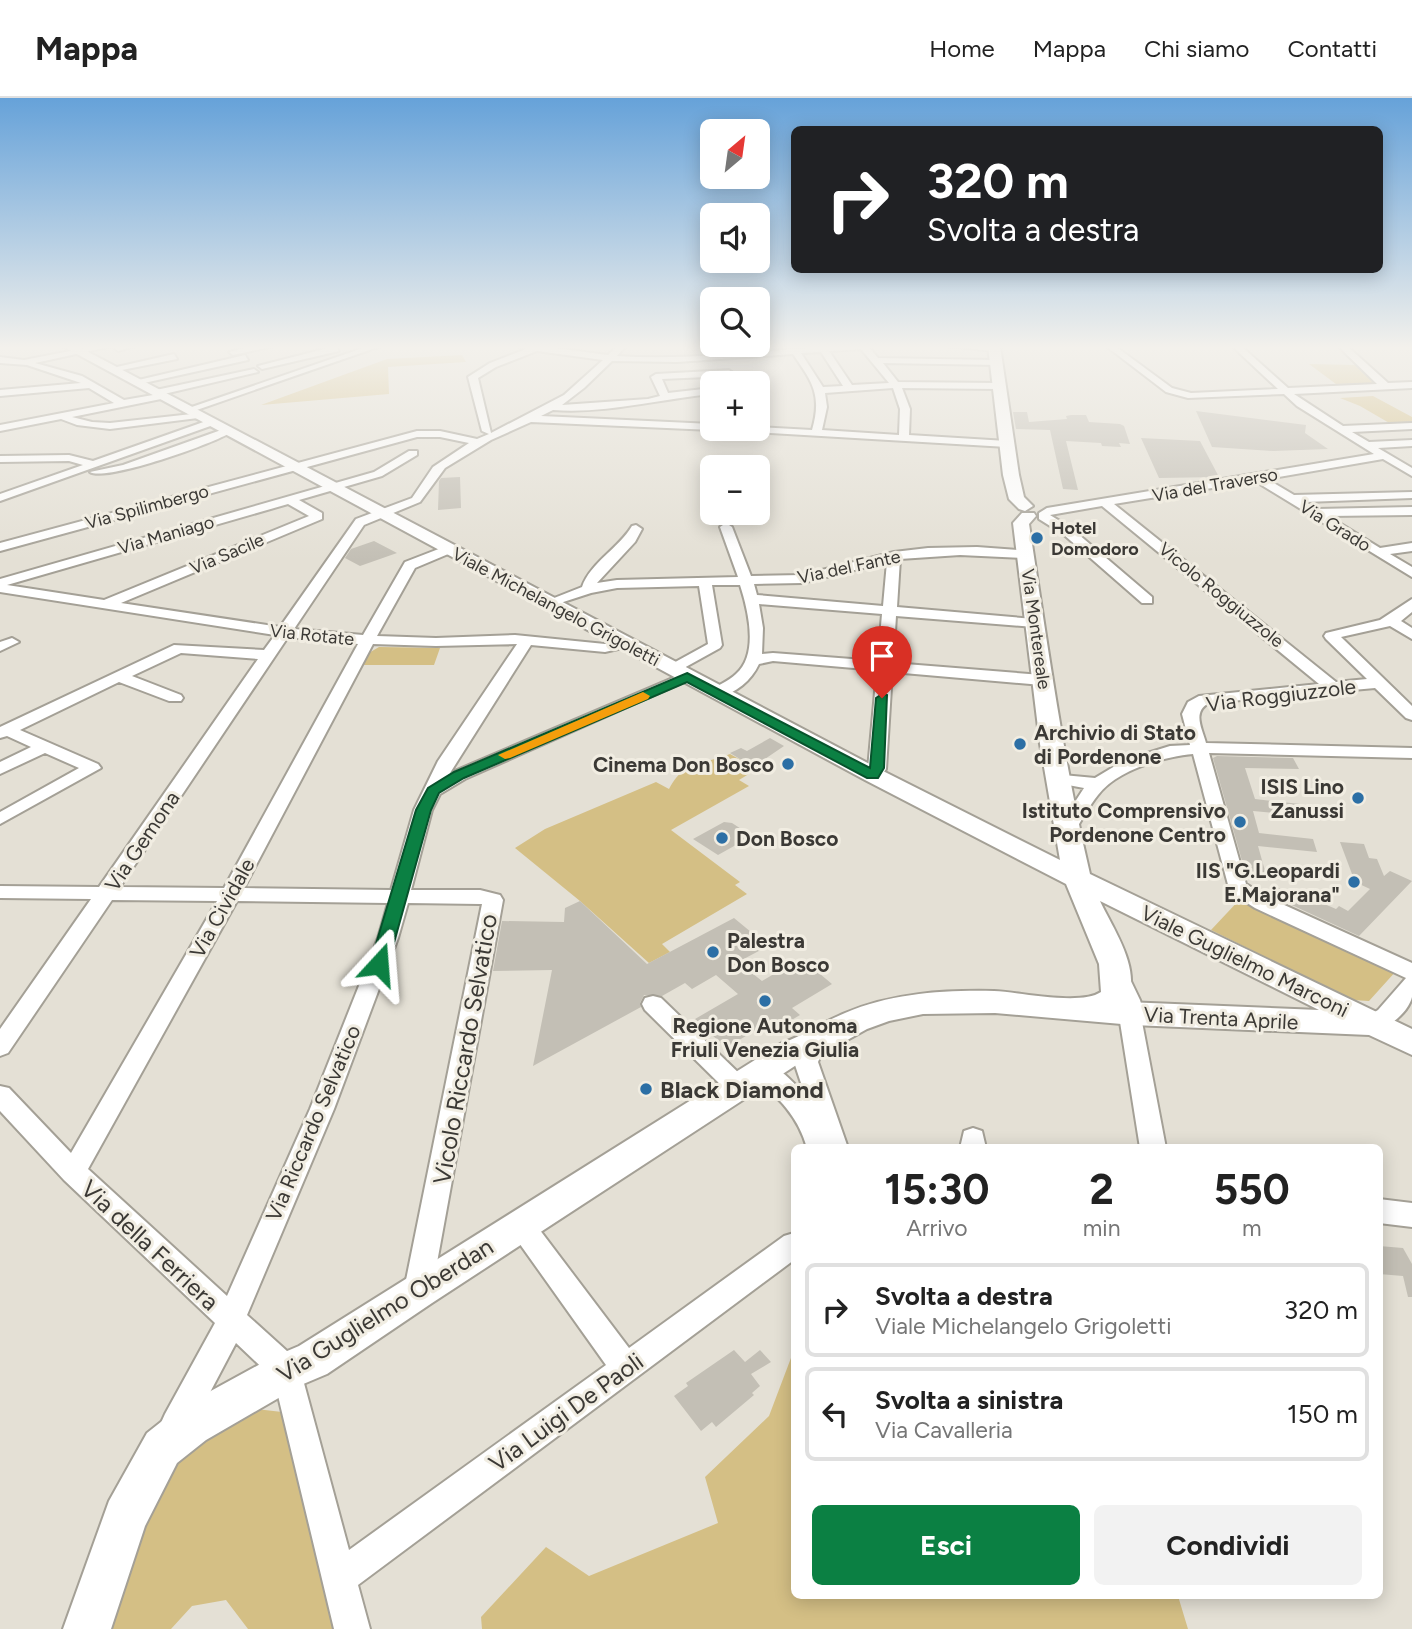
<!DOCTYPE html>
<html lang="it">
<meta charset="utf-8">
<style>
body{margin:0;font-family:Figtree,sans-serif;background:#f2f2f2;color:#222;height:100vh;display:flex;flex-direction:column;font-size:26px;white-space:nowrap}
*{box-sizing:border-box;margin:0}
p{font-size:23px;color:#767676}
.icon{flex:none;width:38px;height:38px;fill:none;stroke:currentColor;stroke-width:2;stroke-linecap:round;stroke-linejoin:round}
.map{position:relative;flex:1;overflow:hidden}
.drawer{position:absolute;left:791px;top:1046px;width:592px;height:455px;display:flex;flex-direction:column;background:#fff;border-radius:10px;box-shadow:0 4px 18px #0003}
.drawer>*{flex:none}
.top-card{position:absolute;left:791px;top:28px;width:592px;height:147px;border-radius:10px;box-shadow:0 4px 18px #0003;background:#202124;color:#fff;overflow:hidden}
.needle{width:46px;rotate:29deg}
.buttons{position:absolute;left:700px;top:21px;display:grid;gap:14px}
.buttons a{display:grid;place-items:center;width:70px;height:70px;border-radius:10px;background:#fff;box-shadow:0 4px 18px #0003;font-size:35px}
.pin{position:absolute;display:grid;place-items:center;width:60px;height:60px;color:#fff;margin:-72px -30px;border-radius:50% 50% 50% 0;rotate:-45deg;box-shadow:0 0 7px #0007}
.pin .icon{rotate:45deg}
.me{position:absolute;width:77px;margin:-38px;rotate:19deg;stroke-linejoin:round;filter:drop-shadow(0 0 5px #0008)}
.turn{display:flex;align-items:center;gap:24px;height:147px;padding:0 21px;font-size:32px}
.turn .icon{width:91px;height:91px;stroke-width:2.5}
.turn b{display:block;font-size:49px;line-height:60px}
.eta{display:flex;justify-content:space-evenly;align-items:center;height:119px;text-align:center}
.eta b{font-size:42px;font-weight:700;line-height:49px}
.primary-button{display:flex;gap:14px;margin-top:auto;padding:14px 21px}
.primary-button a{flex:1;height:80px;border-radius:10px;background:#0b8043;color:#fff;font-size:28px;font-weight:700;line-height:80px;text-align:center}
.primary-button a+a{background:#f2f2f2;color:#222}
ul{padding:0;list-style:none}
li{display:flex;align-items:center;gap:21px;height:94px;margin:0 14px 10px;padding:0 7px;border:4px solid #e0e0e0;border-radius:10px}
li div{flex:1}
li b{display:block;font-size:26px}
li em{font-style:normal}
header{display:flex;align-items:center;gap:42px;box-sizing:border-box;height:98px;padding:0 35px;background:#fff;border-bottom:2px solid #e0e0e0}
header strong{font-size:33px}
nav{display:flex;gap:38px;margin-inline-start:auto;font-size:24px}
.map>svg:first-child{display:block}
</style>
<header>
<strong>Mappa</strong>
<nav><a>Home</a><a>Mappa</a><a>Chi siamo</a><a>Contatti</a></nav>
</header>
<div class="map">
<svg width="1412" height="1531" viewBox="0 0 1412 1531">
<rect width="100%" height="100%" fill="#e4e0d5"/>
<!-- green -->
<path fill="#d4bf85" d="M462 257 466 264 388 269 389 296 261 307 387 261Z
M1309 266 1356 267 1377 285 1336 286Z
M1373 298 1412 319V325L1391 326 1360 308 1340 300Z
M379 549 440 550 434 567H364L367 556Z
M730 656 757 671 739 682 749 688 671 732 740 784 735 787 747 796 662 846 670 854 649 865 580 803 515 750 545 731 656 684 669 691C684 662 702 667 730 656Z
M1242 799 1397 872 1369 903 1352 902 1211 832Z
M794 1252V1498H1178L1188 1531H482L481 1519 546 1449 589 1478 718 1425 705 1379 769 1318Z
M248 1310 282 1314 336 1531H248L226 1502 192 1508 171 1531H94L172 1356Z"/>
<!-- building -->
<path fill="#c3bfb5" d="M1196 313 1306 327 1305 335 1328 351 1273 353 1212 349Z
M1013 314H1027L1029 324 1067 321 1066 318 1071 317H1086L1089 324 1120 326 1124 328 1130 346 1119 345 1121 349 1102 348 1101 345 1066 343 1078 392 1063 391 1050 332 1016 331Z
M1141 340 1200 343 1219 379 1159 380Z
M460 379 461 410 438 412 439 383 441 380Z
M374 443 397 455 360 468 345 460 351 451Z
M770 640 784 648 753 669 730 655 741 650 747 653Z
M1217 658 1293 660 1299 671 1245 670 1255 701 1300 706 1305 718 1253 713 1259 735 1313 741 1317 754 1258 748 1267 780 1246 777 1213 660Z
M724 724 732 725 752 738 718 757 693 741Z
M1340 744 1364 746 1369 760 1377 761 1384 778 1390 773 1412 783 1359 838 1270 797 1277 789 1312 805 1315 802 1336 811 1339 808 1348 813 1370 791 1355 784Z
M580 803 647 866 734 820 768 848 738 864 762 883 801 860 832 886 792 910 800 917 785 926 778 931 769 924 726 950 695 921 738 896 716 877 692 891 685 885 662 898 644 897 640 905 641 909 533 968 552 872 493 873 502 823 564 824 565 810Z
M1379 1148 1403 1150 1412 1166V1199H1408L1403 1178 1379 1176Z
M734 1252 745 1264 760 1252 771 1264 751 1276 760 1288 752 1295 754 1297 716 1329 712 1324 701 1333 674 1298 688 1288 686 1285Z"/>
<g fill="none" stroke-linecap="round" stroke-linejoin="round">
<!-- minor casing -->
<g stroke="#a4a096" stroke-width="4">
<path id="minor" d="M96 248H113L35 265 82 278 124 302 153 297V293L156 292 254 271 258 274 164 296V300L161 301 72 319 92 324 110 325 201 315V319L198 320 110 331 77 327 61 321 0 333V327L114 305 89 290 0 298V292L81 285 27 267 0 265V259L24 262Z
M116 248H135L118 253 114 250Z
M254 248H274L233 257 229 254Z
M336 248 339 253 262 271 258 268Z
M369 248H381L191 314 183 312Z
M518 248H539L608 257 617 248H626L617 258C701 264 784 248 868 248L878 260 996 262 999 263V267L883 265 898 284 999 285 1004 288 999 291 902 290 910 311 909 337 1007 343 1012 346 1007 349 737 333 736 331 758 329 812 332C822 297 813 285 793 256L677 264 612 263 584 290 562 307 648 301 660 298 651 279 656 276 729 272 733 275 729 278 662 281 668 295 712 290V296C659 301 606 316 553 312L541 318 712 326V331H716L712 332 531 324 491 342 445 370 420 404 364 427 294 531 363 537 405 464 449 447 453 448V454L415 470 377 538 436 540 515 537 605 546 631 542 633 545 631 548 605 554 531 547 450 675 682 576 687 574 695 579 465 681 440 696 432 712 411 792H480L500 797 503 802 432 1192 428 1201 418 1205 408 1201 404 1192 482 806H480L408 805 398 840 334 1011 247 1217 298 1263 349 1452 606 1267 512 1135 508 1127 512 1119 521 1115 530 1119 629 1250 784 1138 794 1135V1162L358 1487 370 1531H334L274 1281 236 1245 187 1338 176 1343 165 1338 160 1327 165 1316 215 1225 64 1082 0 1013V988L9 990 71 1055 217 803 112 802 8 955 0 958V931L91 801 0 800V788L99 789 258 561 181 555 132 578 181 597 183 600 181 603H169L119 584 20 632 98 666 101 670 0 726V714L79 670 45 655 0 676V664L31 649 7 638 0 640V629L174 547 264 552 275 537 0 494V481L374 374 409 353H417V357L382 378 299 402 322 415V421L121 505 280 529 356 421 412 400 433 369 469 345 440 339H417L0 453V445L417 333H440L477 341 489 336 482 333 468 279 490 265 526 251ZM861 251 889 285 852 287 829 253ZM537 253 603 262 564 297 491 335 478 280 496 269ZM821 254 843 288 823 289 801 255ZM893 290 900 311 899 337 822 332 827 309 825 295ZM288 406 309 418 104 502 7 487ZM288 539 358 546 224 790 120 789ZM373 546 436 548 517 546 438 663 414 712 391 792 244 790ZM237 803 388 805 378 840 310 1011 227 1198 88 1071Z
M948 248H996L998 250 994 253Z
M1106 248H1115L1172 290 1191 295 1278 291 1232 248H1241L1288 290 1377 286 1338 248H1347L1388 285 1412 284V290L1294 296 1343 328 1412 325V331L1352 334 1369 344 1412 342V348L1378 350 1412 370V378L1383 361 1267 381 1294 397 1412 394V400L1305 404 1317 411 1412 409V417L1328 418 1380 450 1412 445V453L1390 456 1412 469V479L1255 383 1114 406 1336 584 1367 581 1326 541 1324 538 1326 535 1380 522 1412 501V514L1401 523 1412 530V541L1390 528 1341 539 1412 608V622L1406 620 1375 590 1209 605C1192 614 1202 630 1206 645L1412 650V660L1209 655 1246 786 1269 800 1412 865C1412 876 1412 889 1412 899 1408 916 1382 937 1365 932L1362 926 1365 920 1378 912 1406 880 1255 810 1230 794 1193 656C1163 659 1117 672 1098 697 1089 708 1082 722 1074 734L1067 736 1058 730 1084 690 1052 684 1049 680 1052 676 1095 680 1125 662 1170 648 1190 647 1182 616 1188 604 1199 598 1319 586 1102 408 1050 417 1071 430 1152 499V505H1142L1063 436 1039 421V415L1047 410 1374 356 1297 308 1284 296 1188 300 1166 294Z
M174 256 177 261 112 274 108 271Z
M245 257 248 262 135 287 130 284Z
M212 321 217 324 216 326 0 403V396L83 367 69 363 0 364V358L69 357 93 363Z
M224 331 233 333C217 345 105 384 90 374L123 367Z
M726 425 732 429 751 478 802 477 894 454 928 450 977 449 1030 453V459L1025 460 960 457 900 461 897 509 1034 521 1041 525 1034 529 896 518 893 565 1042 577 1050 582 1042 587 892 574 886 671 879 681 873 682 864 677 868 671 877 572 773 563 759 566C751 583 736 595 717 600L709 595C716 587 728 584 736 576 759 556 748 512 740 487H712L722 547 720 550 673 576 665 571 668 568 708 546 699 488 617 490 591 495 551 508 544 504 582 489C590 465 619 450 632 428L636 427 642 431 635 444 597 485 617 482 738 479 720 429ZM887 464 883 508 757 497 754 486 802 485ZM759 506 882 516 878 563 773 555 762 556 763 530Z
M12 540 19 544 0 553V544Z
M1117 869 1125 872 1128 877 1140 902 1144 916 1142 924 1166 1050H1140L1120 924 1122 916 1118 902 1106 877 1109 872Z
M653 898 661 900 745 981 749 988 745 995 737 997 729 995 645 912 642 906 645 900Z
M813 938 821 941 825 947 818 964 848 1050H807C798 1018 779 1000 754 979L750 973 754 967C773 960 792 983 805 997L794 964 805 941Z
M973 1030 982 1033 986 1050H960L964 1033Z
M1379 1101 1412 1105V1129L1379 1125Z"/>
</g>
<!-- major casing -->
<g stroke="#a4a096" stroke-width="4">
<path id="major" d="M62 248H77L881 672 1060 762 1040 646 1013 425 1022 415H1034L1036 418 1029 426C1047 543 1063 661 1090 776L1412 931V957L1369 937 1133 927 995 915 923 916 889 923 867 931 824 955 804 962 432 1205 327 1276 301 1287 206 1342 177 1365 145 1428 111 1531H63L109 1403 147 1335 176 1312 273 1259 299 1248 782 945C805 937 823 924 845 915 892 895 944 892 994 893 1020 894 1080 908 1101 894L1099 866 1066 786 865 682ZM1100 803 1319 912 1126 904C1143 873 1113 831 1100 803Z
M988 248H1000L1019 377 1024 399 1033 408 1025 413 1019 411 1009 401 1003 377Z"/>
</g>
<!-- minor -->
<use href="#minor" fill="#fff" fill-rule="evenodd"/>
<!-- major -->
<use href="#major" fill="#fff" fill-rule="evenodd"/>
</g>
<!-- sky -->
<linearGradient id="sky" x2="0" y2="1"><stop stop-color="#66a2d9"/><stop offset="0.54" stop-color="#f3f1ec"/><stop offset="1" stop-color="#f3f1ec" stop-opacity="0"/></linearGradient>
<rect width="1412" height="462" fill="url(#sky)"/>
<!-- route -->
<path fill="#0b8043" stroke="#07532c" stroke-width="2" d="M687 575 870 670 876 600 882 596 887 597 884 670 878 680H867L687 584 464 680 439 695 431 712 388 866 379 872 373 870 370 866 416 712 428 690 454 674Z"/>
<!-- slow -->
<path fill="#f59e0b" d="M643 594 650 598 648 601 510 660 505 661 498 657Z"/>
<!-- markers -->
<g fill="#2c6fa5" stroke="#f1ede2" stroke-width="2.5">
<circle cx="1037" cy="440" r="7"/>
<circle cx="1020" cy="646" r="7"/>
<circle cx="788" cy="666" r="7"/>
<circle cx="1358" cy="700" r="7"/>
<circle cx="1240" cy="724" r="7"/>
<circle cx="722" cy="740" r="7"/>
<circle cx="1354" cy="784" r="7"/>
<circle cx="713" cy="854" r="7"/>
<circle cx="765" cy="903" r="7"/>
<circle cx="646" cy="991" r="7"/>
</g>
<g text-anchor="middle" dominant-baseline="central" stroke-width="6" stroke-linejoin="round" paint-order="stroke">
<!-- far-street labels -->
<g font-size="18" fill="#3b3935" stroke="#f1ede2">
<text transform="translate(1215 387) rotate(-10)">Via del Traverso</text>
<text transform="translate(147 409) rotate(-15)">Via Spilimbergo</text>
<text transform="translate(1335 428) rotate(32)">Via Grado</text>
<text transform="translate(166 437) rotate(-16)">Via Maniago</text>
<text transform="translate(227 456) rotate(-23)">Via Sacile</text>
<text transform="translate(849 469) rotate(-12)">Via del Fante</text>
<text transform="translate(1221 497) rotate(39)">Vicolo Roggiuzzole</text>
<text transform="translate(556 509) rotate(28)">Viale Michelangelo Grigoletti</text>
<text transform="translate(1036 531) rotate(82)">Via Montereale</text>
<text transform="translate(312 537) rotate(6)">Via Rotate</text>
</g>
<!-- far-poi labels -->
<g font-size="18" font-weight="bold" fill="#3b3935" stroke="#f1ede2" text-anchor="start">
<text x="1051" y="430">Hotel<tspan x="1051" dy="21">Domodoro</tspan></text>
</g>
<!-- street labels -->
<g font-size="21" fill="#3b3935" stroke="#f1ede2">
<text transform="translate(1281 597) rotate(-7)">Via Roggiuzzole</text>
<text transform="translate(142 743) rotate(-56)">Via Gemona</text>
<text transform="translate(222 810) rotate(-61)">Via Cividale</text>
<text transform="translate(1245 863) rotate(26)">Viale Guglielmo Marconi</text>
<text transform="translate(1221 920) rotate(3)">Via Trenta Aprile</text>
<text transform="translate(313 1025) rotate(-67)">Via Riccardo Selvatico</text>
</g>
<!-- poi labels -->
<g font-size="21" font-weight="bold" fill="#3b3935" stroke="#f1ede2" text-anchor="end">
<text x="1034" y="634" text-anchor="start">Archivio di Stato<tspan x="1034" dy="24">di Pordenone</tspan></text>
<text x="774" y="666">Cinema Don Bosco</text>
<text x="1344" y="688">ISIS Lino<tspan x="1344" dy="24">Zanussi</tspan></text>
<text x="1226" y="712">Istituto Comprensivo<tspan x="1226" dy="24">Pordenone Centro</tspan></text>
<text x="736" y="740" text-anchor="start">Don Bosco</text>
<text x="1340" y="772">IIS "G.Leopardi<tspan x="1340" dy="24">E.Majorana"</tspan></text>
<text x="727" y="842" text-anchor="start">Palestra<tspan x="727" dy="24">Don Bosco</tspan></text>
<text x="765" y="927" text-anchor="middle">Regione Autonoma<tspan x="765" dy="24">Friuli Venezia Giulia</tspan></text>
</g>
<!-- near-street labels -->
<g font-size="24" fill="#3b3935" stroke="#f1ede2">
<text transform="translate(465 951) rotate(-80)">Vicolo Riccardo Selvatico</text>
<text transform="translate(150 1147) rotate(43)">Via della Ferriera</text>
<text transform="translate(385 1212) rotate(-32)">Via Guglielmo Oberdan</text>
<text transform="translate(566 1314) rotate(-36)">Via Luigi De Paoli</text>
</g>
<!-- near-poi labels -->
<g font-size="24" font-weight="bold" fill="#3b3935" stroke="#f1ede2" text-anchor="start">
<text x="660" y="991">Black Diamond</text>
</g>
</g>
</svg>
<div class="buttons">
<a><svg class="needle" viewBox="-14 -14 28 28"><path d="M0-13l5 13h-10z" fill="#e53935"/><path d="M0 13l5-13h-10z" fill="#767676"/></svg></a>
<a><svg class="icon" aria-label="sound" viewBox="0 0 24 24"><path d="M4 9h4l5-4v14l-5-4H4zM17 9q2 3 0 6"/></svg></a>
<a><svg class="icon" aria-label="search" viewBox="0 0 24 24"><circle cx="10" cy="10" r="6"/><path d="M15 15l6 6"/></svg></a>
<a>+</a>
<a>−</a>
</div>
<div class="pin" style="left:882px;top:600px;background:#d93025"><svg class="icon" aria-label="arrive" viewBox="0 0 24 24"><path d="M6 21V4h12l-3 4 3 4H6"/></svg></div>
<svg class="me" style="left:379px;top:866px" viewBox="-20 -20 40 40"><path d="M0-17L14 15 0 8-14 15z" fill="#0b8043" stroke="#fff" stroke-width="4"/></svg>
<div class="top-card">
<div class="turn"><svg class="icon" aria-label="right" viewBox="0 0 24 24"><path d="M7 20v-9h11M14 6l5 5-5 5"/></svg><div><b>320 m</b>Svolta a destra</div></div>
</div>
<section class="drawer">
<div class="eta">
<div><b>15:30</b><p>Arrivo</p></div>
<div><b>2</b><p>min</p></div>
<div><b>550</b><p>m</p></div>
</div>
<ul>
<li><svg class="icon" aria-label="right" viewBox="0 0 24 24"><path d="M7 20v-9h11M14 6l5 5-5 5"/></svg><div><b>Svolta a destra</b><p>Viale Michelangelo Grigoletti</p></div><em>320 m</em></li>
<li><svg class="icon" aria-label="left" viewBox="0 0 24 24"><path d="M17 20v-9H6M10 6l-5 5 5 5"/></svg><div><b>Svolta a sinistra</b><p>Via Cavalleria</p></div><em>150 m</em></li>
</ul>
<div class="primary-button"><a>Esci</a><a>Condividi</a></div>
</section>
</div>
